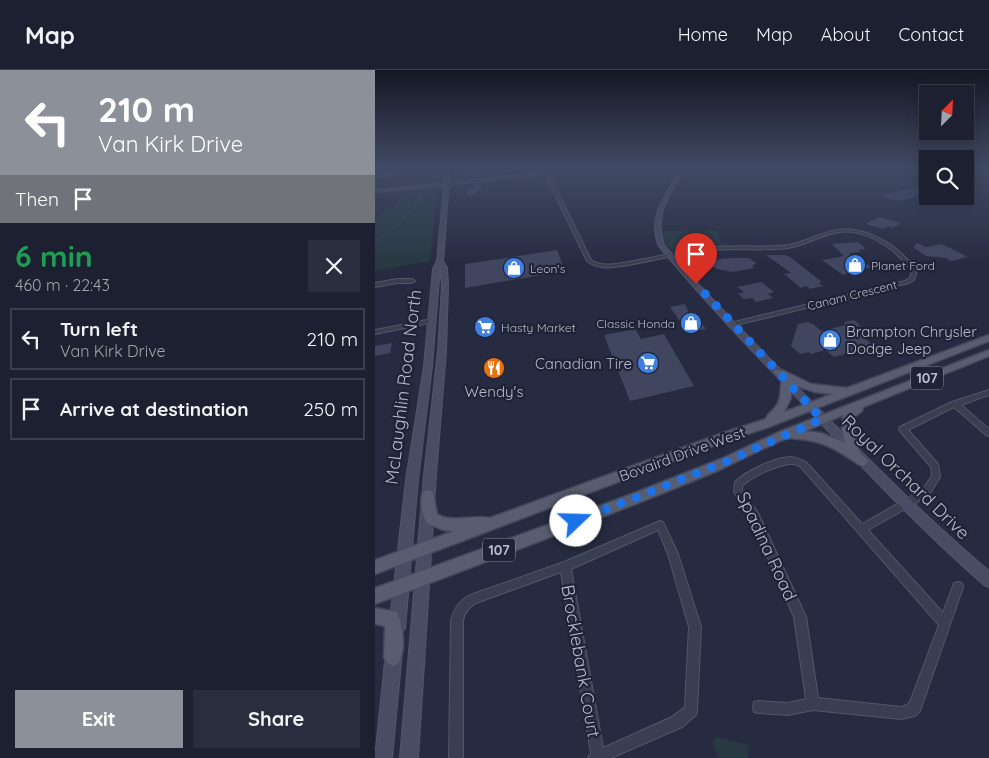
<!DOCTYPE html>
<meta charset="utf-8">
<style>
body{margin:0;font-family:Quicksand,sans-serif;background:#292d3d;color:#f1f3f6;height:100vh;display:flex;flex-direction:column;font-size:19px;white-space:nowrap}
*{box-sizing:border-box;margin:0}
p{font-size:16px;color:#a0a3ab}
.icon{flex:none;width:28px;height:28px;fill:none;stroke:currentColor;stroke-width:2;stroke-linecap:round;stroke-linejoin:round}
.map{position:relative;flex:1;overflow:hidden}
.panel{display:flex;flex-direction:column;background:#1c2031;width:375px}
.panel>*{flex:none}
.hud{background:#8c9099;color:#fff;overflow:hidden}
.needle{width:32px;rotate:24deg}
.tools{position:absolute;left:544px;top:15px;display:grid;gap:10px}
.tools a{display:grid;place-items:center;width:55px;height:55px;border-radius:0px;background:#1c2031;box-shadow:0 2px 12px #0003,0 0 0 1px #3a3e4d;font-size:25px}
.pin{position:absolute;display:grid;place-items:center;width:42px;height:42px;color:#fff;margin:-51px -21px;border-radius:50% 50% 50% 0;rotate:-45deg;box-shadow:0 0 5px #0007}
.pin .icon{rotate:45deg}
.me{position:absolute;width:55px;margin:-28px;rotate:69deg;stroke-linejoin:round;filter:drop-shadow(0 0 4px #0008)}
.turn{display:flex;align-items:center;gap:18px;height:105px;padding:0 15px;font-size:22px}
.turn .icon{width:65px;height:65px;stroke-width:2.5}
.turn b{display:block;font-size:35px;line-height:42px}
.then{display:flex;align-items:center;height:48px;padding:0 15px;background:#0003;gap:10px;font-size:19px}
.round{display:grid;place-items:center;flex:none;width:52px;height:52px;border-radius:0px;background:#292d3d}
.overview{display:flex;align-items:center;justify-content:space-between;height:85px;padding:0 15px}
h1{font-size:30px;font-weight:800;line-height:38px;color:#1e9e55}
.cta{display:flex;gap:10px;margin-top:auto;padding:10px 15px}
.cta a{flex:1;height:58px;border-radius:0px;background:#8c9099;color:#fff;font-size:20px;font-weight:800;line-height:58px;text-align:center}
.cta a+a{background:#292d3d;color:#f1f3f6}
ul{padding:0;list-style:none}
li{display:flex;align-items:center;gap:15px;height:62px;margin:0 10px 8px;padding:0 5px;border:2px solid #3a3e4d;border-radius:0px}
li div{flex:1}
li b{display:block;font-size:19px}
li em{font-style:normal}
header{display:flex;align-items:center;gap:30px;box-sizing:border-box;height:70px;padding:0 25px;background:#1c2031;border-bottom:1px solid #3a3e4d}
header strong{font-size:24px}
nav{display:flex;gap:28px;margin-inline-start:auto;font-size:18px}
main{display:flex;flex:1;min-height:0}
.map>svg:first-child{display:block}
</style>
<header>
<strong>Map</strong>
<nav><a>Home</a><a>Map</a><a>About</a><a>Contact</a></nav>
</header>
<main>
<section class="panel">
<div class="hud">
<div class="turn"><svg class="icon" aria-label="left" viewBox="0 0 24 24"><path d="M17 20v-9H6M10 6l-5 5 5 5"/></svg><div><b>210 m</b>Van Kirk Drive</div></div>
<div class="then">Then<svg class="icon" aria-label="arrive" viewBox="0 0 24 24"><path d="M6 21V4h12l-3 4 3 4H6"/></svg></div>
</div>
<div class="overview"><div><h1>6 min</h1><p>460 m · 22:43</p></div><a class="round"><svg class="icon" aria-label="close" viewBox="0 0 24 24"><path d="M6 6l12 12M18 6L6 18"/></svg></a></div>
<ul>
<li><svg class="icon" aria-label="left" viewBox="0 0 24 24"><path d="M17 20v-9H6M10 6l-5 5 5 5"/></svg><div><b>Turn left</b><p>Van Kirk Drive</p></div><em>210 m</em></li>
<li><svg class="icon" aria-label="arrive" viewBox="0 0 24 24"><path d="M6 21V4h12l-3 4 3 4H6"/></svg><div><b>Arrive at destination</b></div><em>250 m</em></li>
</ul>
<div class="cta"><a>Exit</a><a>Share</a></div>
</section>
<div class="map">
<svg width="614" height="688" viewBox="0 0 614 688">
<rect width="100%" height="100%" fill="#262b41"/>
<!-- green -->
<path fill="#283942" d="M47 98H66L63 112 44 114 47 108 42 106Z
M62 116 63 119 55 191 0 201V148L24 131 25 127 37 119Z
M338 160H342L346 173 357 175 298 181 290 173 285 161Z
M340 667 374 675 373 688H343L338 672Z"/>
<!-- water -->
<path fill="#394368" d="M552 115V124C538 127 521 135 507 126L510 124Z"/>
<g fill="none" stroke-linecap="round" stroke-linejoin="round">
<!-- stream -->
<path stroke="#394368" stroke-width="1" d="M53 113 58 98
M0 174 40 138 39 136 51 118"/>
</g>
<!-- building -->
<path fill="#40465f" d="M97 98 98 100H104L105 108 98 109V101V105L90 106 89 99Z
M105 113 106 120 101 121 102 124 92 125 91 118 99 117V114Z
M504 147 526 153 518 158 513 156 508 159 491 154Z
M483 172 491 179 484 180 486 182 474 183 497 197 468 205 447 190 469 186 457 174Z
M543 173 550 177 567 174 593 187 576 191 571 188 551 186 539 178V176Z
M182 180 190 201 90 218V194Z
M391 185H410L415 187 447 212 443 213 448 216 435 219 431 216 426 218 409 204 416 203Z
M358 188H374L382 194 377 195 379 198 358 202 342 199 332 193 345 189Z
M386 212 399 222 393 224 398 228 381 232 377 228 369 229 363 224 369 222 362 217Z
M310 234 314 244 322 246 331 259 313 263 295 237Z
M479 250 486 256 477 258 499 276 459 287 450 280 436 284 434 282 425 284 416 276 423 254 432 252 438 254 446 261 471 255 469 252Z
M260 259 266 269 289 264 319 316 255 331 229 265Z
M17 273 15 283 0 286V276Z"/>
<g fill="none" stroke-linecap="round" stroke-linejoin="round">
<!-- street casing -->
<g stroke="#525668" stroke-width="2">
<path id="street" d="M28 98H31L26 104 0 107V105L24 102Z
M168 98H171L216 190C226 196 236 195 247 193 278 188 309 180 341 177 365 175 389 178 414 175 437 171 454 156 480 160 506 165 527 181 542 201L539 210 534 213 357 256 355 255V253L530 211 535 208 537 201C523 183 503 166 478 162 454 159 436 174 413 178 387 181 362 178 336 180 306 183 277 191 247 196 234 198 222 199 212 191L170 104 71 115 69 114 169 102Z
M22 209H37L40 211 37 213H22L0 217V213Z
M57 249 60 251 59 252 0 264V260Z
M614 320V325L586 335 614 359V366L611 365 579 337 533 360 563 394 565 407 553 426 493 460 568 543 579 513 583 512 587 513 588 517 545 641 540 646 526 649 438 640 413 645 384 643 379 642 378 637 379 632 384 631 413 633 431 629 419 547 376 449 359 422 360 412C371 401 399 388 415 387 421 387 426 390 431 392L487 454 547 420 557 406 556 397 525 361 524 359 525 357 577 332ZM413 394H419L425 396 564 555 535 632 532 635 526 637 443 628 431 547 383 443 367 421V416C379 405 397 398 413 394Z
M285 451 288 452 303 484 326 557 322 640 321 645 307 657 236 688H213L216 683 186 502 101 533C94 538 89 542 88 551V688H74L76 551C79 538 85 529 98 524L189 492ZM283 460 293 484 314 557 310 637 297 647 228 678 196 499Z"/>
</g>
<!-- secondary casing -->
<g stroke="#525668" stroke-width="2">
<path id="secondary" d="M71 98H75L68 191 72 198 73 215 71 281 61 405 43 688H25L49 405 63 281 67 215 65 197 57 296 43 410 30 558 27 563 22 566 17 563 14 558 31 410 49 296 58 199 62 191 69 116 0 122V120L69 113Z
M306 98H310C295 124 278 144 289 175 336 230 387 281 438 333 495 391 552 449 614 501V517L609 515C544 458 486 396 427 333 378 282 329 231 284 176 271 147 292 123 306 98Z
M19 574 25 576 27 582 17 688H0L11 582 13 576Z"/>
</g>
<!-- primary casing -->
<g stroke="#44475a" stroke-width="3">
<path id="primary" d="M614 265V271L391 358 356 369 0 504V490L79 461 68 460 52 453C47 445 44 431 48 422L53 420 58 422 62 444C78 454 98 444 115 448L348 363 391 349C392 343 400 340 403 333 407 325 405 316 407 309L398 302 399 300H407L436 314 472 318ZM416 314 440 322 458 324 409 342 416 328Z
M614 280V286L488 337 487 341 479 347V359L482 373 485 383 493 391 491 394 487 396 483 394C457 376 446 370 414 368 408 368 353 396 342 401 229 448 114 490 0 534V518L257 424 346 389 404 362ZM468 345 467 359 470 373 446 363 430 361Z
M0 538 22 542C28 557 31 578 24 593L18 596 12 593 9 587 10 559V556L0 554Z"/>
</g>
<!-- street -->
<use href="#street" fill="#3a3e51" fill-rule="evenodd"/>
<!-- secondary -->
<use href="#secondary" fill="#484c64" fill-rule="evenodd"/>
<!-- primary -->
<use href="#primary" fill="#585d71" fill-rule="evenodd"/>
</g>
<!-- sky -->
<linearGradient id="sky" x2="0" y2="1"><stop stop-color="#151824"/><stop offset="0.5" stop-color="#414a65"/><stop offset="1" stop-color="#414a65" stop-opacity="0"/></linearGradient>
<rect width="614" height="195" fill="url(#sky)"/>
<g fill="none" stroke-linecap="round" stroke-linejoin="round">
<!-- route -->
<path stroke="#1a73e8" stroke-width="9" stroke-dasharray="0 16.2" d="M201 451 350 392 447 349 321 214"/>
</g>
<!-- icons -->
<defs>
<g id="shop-disc" transform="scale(1.125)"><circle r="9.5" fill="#3f7fe0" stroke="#1f2336"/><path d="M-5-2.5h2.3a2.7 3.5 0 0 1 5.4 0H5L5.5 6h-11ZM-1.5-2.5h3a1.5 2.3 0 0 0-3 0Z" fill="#fff"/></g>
<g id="supermarket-disc" transform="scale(1.125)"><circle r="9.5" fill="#3f7fe0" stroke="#1f2336"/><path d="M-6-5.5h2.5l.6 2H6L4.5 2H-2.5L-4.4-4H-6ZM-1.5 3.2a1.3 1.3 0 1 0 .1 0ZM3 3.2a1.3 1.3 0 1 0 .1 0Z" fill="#fff"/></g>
<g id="restaurant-disc" transform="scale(1.125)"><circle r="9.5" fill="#e8710a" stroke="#1f2336"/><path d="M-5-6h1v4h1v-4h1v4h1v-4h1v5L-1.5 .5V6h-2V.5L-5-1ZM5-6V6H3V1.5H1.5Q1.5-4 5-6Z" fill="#fff"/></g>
</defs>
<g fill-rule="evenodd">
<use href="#shop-disc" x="480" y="195"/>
<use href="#shop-disc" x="139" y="198"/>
<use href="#shop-disc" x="316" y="253"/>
<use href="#supermarket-disc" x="110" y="257"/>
<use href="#shop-disc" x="455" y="270"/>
<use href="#supermarket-disc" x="273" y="293"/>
<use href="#restaurant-disc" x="119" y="298"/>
</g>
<g text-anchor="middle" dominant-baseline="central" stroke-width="4.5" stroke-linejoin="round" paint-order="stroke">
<!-- far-poi labels -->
<g font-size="12" fill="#b7bacb" stroke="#1f2336" text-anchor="start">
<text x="496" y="195">Planet Ford</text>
<text x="155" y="198">Leon's</text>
<text x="300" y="253" text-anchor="end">Classic Honda</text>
<text x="126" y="257">Hasty Market</text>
</g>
<!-- far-street labels -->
<g font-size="12" fill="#b7bacb" stroke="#1f2336">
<text transform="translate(477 225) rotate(-14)">Canam Crescent</text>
</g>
<!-- shield labels -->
<g fill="#1f2336" stroke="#898d9e" stroke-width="1">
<rect x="536" y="296.5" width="32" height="23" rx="4"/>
<rect x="108" y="468.5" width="32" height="23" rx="4"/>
</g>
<g font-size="14" font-weight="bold" fill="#b7bacb">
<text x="552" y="308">107</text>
<text x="124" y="480">107</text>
</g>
<!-- poi labels -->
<g font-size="15" fill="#b7bacb" stroke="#1f2336" text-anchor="start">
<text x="471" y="261">Brampton Chrysler<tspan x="471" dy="17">Dodge Jeep</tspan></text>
<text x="257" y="293" text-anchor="end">Canadian Tire</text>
<text x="119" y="321" text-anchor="middle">Wendy's</text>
</g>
<!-- street labels -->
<g font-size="15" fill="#b7bacb" stroke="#1f2336">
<text transform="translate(307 384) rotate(-20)">Bovaird Drive West</text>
</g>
<!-- near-street labels -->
<g font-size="18" fill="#b7bacb" stroke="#1f2336">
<text transform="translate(28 317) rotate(-83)">McLaughlin Road North</text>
<text transform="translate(531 407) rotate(44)">Royal Orchard Drive</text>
<text transform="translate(392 476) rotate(65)">Spadina Road</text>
<text transform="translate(206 591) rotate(80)">Brocklebank Court</text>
</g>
</g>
</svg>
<div class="tools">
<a><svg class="needle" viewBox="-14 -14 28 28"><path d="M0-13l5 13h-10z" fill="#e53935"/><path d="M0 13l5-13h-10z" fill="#a0a3ab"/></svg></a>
<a><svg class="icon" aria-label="search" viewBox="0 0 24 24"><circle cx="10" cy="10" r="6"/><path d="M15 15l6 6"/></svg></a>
</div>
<div class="pin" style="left:321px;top:214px;background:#d93025"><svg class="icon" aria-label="arrive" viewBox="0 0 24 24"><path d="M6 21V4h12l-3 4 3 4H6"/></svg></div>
<svg class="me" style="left:201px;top:451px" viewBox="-20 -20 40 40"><circle r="19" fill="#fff"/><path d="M0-13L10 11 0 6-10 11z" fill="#1a73e8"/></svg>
</div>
</main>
